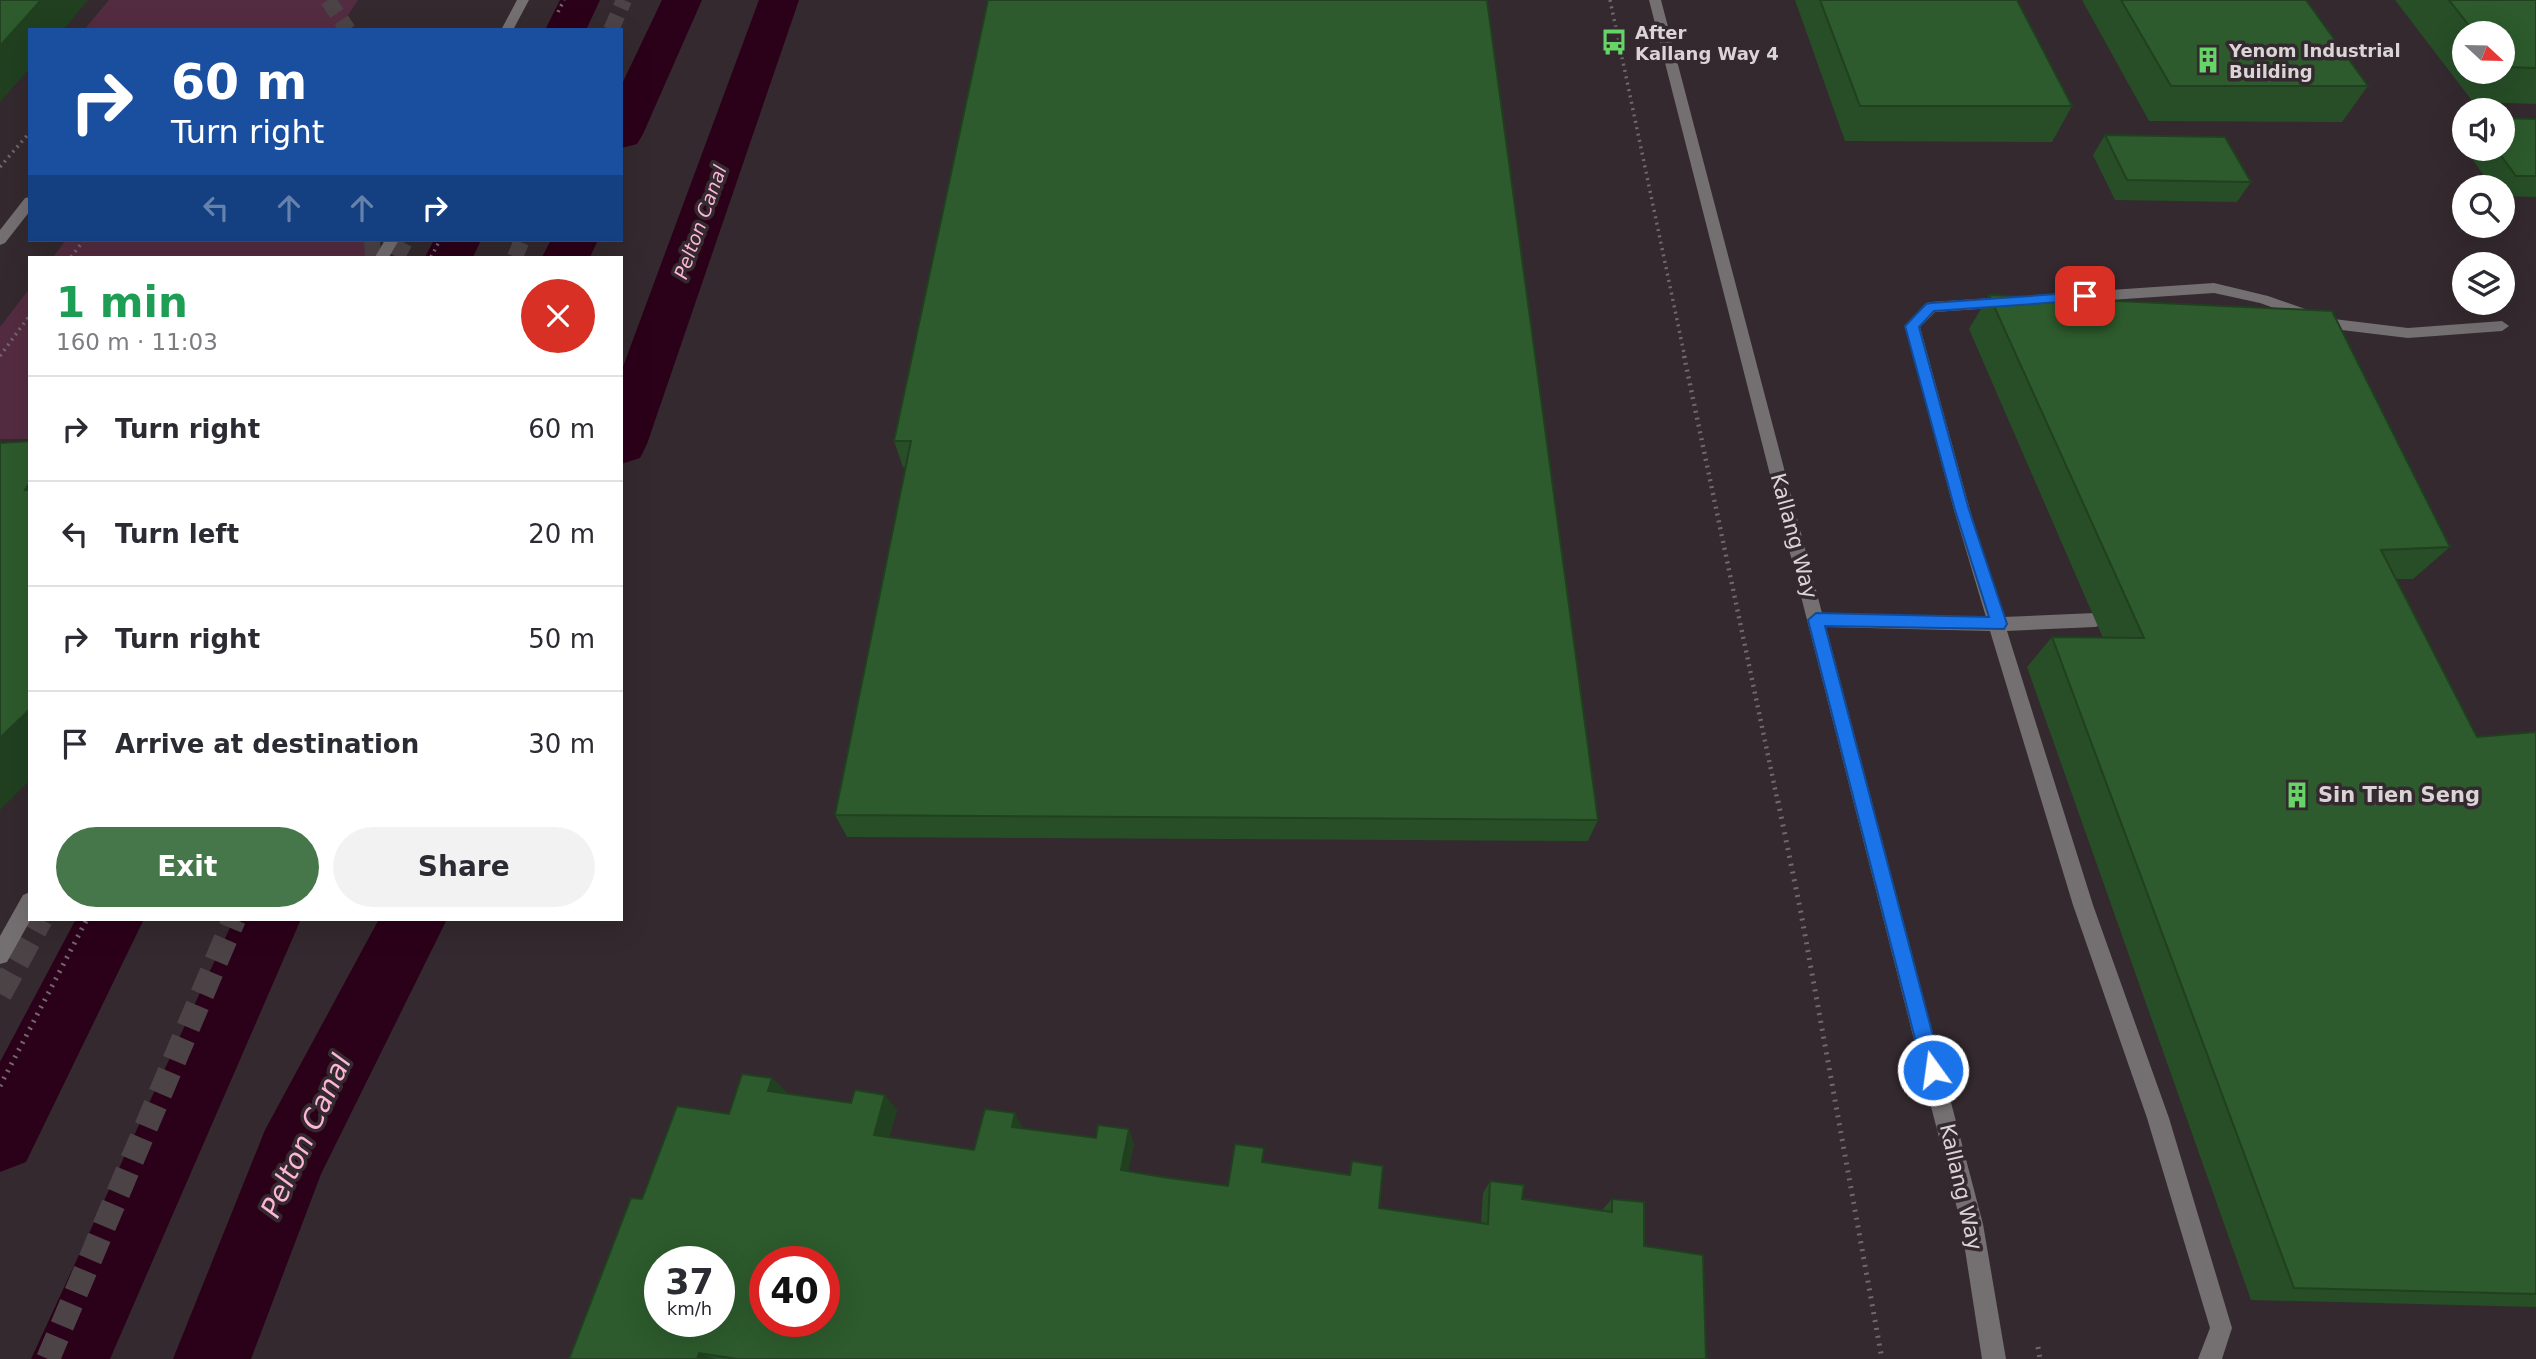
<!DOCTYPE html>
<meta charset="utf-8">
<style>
body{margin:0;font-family:"DejaVu Sans",sans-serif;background:#f2f2f3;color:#2b2b33;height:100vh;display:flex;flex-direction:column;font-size:26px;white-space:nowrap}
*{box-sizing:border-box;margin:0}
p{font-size:23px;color:#7c7c81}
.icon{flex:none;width:38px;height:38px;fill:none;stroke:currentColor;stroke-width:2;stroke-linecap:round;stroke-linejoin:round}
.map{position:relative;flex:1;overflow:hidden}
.side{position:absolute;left:28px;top:256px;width:595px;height:665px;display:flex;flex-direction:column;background:#fff;border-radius:0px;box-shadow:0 7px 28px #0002}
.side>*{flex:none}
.top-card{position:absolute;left:28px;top:28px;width:595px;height:214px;border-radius:0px;box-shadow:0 7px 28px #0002;background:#1a4fa0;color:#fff;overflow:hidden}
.needle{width:46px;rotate:112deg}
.buttons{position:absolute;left:2452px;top:21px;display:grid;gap:14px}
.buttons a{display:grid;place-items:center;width:63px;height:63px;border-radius:50%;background:#fff;box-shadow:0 7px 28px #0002;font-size:35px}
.speed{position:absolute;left:644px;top:1246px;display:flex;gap:14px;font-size:35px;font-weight:700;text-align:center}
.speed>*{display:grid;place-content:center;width:91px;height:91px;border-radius:50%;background:#fff;box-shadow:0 7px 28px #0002;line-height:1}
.speed small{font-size:18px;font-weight:400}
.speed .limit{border:10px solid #d22;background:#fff;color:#111}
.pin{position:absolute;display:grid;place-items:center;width:60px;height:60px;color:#fff;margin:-30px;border-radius:14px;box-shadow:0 4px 10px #0006}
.me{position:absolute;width:77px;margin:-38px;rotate:346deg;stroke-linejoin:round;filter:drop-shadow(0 0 5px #0008)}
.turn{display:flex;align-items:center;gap:24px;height:147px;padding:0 28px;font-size:32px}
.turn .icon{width:91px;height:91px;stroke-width:2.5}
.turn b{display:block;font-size:49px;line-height:60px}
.lanes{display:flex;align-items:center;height:66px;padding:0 28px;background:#0003;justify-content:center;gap:35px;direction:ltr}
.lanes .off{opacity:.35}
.round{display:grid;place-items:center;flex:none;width:74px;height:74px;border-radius:37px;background:#f2f2f3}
.head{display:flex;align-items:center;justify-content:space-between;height:119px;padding:0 28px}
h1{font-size:42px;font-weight:700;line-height:52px;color:#1e9e55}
.cta{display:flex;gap:14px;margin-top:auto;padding:14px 28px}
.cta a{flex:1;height:80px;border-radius:42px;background:#46774a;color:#fff;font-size:28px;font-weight:700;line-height:80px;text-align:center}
.cta a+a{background:#f2f2f3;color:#2b2b33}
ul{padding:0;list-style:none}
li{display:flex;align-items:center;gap:21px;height:105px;padding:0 28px;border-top:2px solid #e1e1e2}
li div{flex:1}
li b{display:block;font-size:26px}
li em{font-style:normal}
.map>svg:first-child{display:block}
</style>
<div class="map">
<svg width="2536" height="1359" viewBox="0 0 2536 1359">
<rect width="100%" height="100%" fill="#33292e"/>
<!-- green -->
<path fill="#542c41" d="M109 0H358L338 30H84Z
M66 240H378L369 257H53Z
M30 288V439H0V327Z"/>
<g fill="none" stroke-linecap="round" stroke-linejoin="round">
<!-- canal -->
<path fill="#2b0019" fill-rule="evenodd" d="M560 0H600L586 30H545Z
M662 0H702L643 134 637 144 621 148V86Z
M759 0H799L647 444 640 458 621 464V372Z
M434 240H481L473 257H425Z
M551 240H598L590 257H542Z
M76 919H144L26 1162 0 1172V1062Z
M234 919H301L110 1359H31Z
M379 919H447L321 1174 251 1359H173L265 1130Z"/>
<!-- highway-tunnel-far1 -->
<path stroke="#4c4347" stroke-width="16" stroke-dasharray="16 8" stroke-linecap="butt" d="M328 0 348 30
M611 30 624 0
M372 240 373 257
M397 257 406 240
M515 257 522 240"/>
<!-- highway-tunnel -->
<path stroke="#4c4347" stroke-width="24" stroke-dasharray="24 12" stroke-linecap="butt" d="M0 994 41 919
M48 1359 234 919"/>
<!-- path-far2 -->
<path stroke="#70686c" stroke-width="3.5" stroke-dasharray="2 4.5" stroke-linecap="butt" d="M1610 0 1685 358
M558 12 564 0
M0 167 30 132
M71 257 84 240
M431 257 440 240
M0 356 30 315"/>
<!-- path-far1 -->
<path stroke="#70686c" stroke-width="4.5" stroke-dasharray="2 5" stroke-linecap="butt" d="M1684 356 1778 803"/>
<!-- path -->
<path stroke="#70686c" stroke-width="5" stroke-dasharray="2 6" stroke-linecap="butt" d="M1778 801 1801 913 1882 1359
M0 1086 87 919
M2038 1347 2040 1359"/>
<!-- minor -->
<path fill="#746f71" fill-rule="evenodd" d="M517 0H529L513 30H501Z
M1649 0H1661L1822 613 1986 617 1954 510 1905 326 1926 303 1931 302 2008 297 2015 302 2008 307 1935 312 1920 327 1970 510 2003 617 2095 613 2101 615 2104 620 2101 625 2095 627 2007 631 2093 905 2169 1118 2232 1328 2222 1359H2198L2210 1328 2147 1118 2073 905 1990 631 1826 627 1983 1224 2006 1359H1982L1961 1224Z
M30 197V211L5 243 0 245V230L25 198Z
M385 240H399L389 257H375Z
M2214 283 2268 296 2334 319 2408 328 2502 321 2509 326 2502 331 2408 338 2333 329 2260 303 2214 293 2036 305 2029 300 2036 295Z
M30 892 31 919 7 962 0 964V936L23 895Z"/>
</g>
<!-- wall -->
<path fill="#274e27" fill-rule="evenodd" d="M988 0 1598 820 1588 841 847 837 835 815 906 468 903 467 894 441Z
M1795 0H2017L2072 106 2052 142 1845 141Z
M2082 0H2306L2368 86 2342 122 2149 121Z
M2395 0H2536V104L2473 102ZM2464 33H2502V72H2464Z
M2536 119V197L2502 196V187H2492L2465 149H2502Z
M2464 130V147L2458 138Z
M2105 135 2251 182 2237 202 2115 200 2093 155Z
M1989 295 2450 547 2413 579H2396L2477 737 2536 732V1307L2251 1300 2027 667 2052 637 2103 638 1969 329Z
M772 1078 787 1094 897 1110 889 1137 974 1150 1023 1128 1134 1143 1128 1171 1228 1186 1264 1162 1379 1208 1481 1223 1483 1193 1490 1181 1522 1199 1602 1210 1612 1199 1644 1246 1706 1359H1708H569L642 1199Z"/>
<!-- shaded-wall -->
<path fill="#204020" d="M41 0H88L63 30H30V68L0 102V46Z
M30 709V780L0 810V738Z
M772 1078 788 1093 784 1106 768 1091Z
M885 1095 897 1110 886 1149 874 1135Z
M1015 1113 1023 1128 1012 1127Z
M1129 1129 1134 1143 1126 1183 1121 1170Z
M699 1353 715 1359H697Z"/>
<!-- building -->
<path fill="#2d5b2d" stroke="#204020" stroke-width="2" fill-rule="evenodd" d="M0 0H41L0 46Z
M988 0H1487L1598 820 835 815 911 441H894Z
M1820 0H2017L2072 106H1860Z
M2121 0H2306L2368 86H2171Z
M2449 0H2536V68L2502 67V33H2475Z
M2502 118 2536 119V176H2516L2496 149H2502Z
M2105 135 2225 137 2251 182 2127 180Z
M1989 295 2332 311 2450 547 2381 550 2477 737 2536 732V1294L2294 1288 2052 637 2144 638Z
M30 441V482L25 490H30V709L0 738V443Z
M742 1074 772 1078 768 1091 851 1103 855 1090 885 1095 874 1135 974 1150 985 1109 1015 1113 1012 1127 1096 1138 1098 1125 1129 1129 1121 1170 1162 1177 1228 1186 1235 1144 1264 1148 1262 1162 1350 1175 1352 1161 1383 1166 1379 1208 1488 1224 1490 1181 1524 1185 1522 1199 1612 1212V1199L1644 1202V1246L1703 1255 1706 1359H1708H737L699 1353 697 1359H569L631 1198 642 1199 677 1106 729 1114ZM660 1262H719V1321H660ZM765 1262H824V1321H765Z"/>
<!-- route -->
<path fill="#1a73e8" stroke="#114b97" stroke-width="2" d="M2085 292 2092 296 2090 300 1934 311 1919 327 1969 510 2007 624 2004 629 1825 626 1942 1070 1939 1077 1933 1080 1926 1077 1923 1070 1808 620 1816 613 1989 617 1955 510 1905 326 1926 304 1931 303Z"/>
<!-- icons -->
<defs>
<g id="bus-bare" transform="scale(2.1)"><path d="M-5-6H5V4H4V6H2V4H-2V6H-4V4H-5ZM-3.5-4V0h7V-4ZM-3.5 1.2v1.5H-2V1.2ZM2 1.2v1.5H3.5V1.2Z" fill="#66d467" stroke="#33292e" stroke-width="2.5" paint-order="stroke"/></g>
<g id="building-bare" transform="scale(2.1)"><path d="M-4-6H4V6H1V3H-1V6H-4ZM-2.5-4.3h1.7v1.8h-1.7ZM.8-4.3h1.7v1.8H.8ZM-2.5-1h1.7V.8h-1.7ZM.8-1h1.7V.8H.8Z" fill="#66d467" stroke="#33292e" stroke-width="2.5" paint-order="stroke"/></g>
</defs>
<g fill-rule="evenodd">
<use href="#bus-bare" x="1614" y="42"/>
<use href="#building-bare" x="2208" y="60"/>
<use href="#building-bare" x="2297" y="795"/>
</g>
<g text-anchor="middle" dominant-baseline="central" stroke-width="7" stroke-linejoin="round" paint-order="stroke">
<!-- far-poi labels -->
<g font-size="18" font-weight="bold" fill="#dbd4d7" stroke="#33292e" text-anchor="start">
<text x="1635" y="32">After<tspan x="1635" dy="21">Kallang Way 4</tspan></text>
<text x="2229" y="50">Yenom Industrial<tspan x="2229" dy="21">Building</tspan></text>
</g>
<!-- far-water labels -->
<g font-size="19" font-style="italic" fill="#fcb4d7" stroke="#33292e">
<text transform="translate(700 222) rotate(-70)">Pelton Canal</text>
</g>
<!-- street labels -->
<g font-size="21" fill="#dbd4d7" stroke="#33292e">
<text transform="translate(1794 536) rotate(75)">Kallang Way</text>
<text transform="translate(1961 1187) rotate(77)">Kallang Way</text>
</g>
<!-- poi labels -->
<g font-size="21" font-weight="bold" fill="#dbd4d7" stroke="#33292e" text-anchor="start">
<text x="2318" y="795">Sin Tien Seng</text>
</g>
<!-- near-water labels -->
<g font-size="28" font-style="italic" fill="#fcb4d7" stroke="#33292e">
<text transform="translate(306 1136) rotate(-65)">Pelton Canal</text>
</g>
</g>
</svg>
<div class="buttons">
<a><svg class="needle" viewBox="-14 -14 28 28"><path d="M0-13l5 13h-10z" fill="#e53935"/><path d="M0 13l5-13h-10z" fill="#7c7c81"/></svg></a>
<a><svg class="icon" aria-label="sound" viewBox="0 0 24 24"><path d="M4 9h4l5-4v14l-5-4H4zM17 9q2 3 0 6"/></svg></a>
<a><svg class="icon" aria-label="search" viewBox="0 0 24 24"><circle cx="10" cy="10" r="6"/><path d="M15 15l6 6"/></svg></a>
<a><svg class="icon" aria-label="layers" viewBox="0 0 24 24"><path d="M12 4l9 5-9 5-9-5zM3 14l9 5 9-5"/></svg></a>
</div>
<div class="speed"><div>37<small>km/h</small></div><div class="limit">40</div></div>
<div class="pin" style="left:2085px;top:296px;background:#d93025"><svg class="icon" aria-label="arrive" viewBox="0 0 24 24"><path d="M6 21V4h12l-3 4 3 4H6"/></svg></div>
<svg class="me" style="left:1933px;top:1070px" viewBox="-20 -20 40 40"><circle r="17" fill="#1a73e8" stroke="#fff" stroke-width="3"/><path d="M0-11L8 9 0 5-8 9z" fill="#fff"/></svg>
<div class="top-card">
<div class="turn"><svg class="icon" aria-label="right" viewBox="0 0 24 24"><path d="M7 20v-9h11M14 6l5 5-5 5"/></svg><div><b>60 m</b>Turn right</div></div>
<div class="lanes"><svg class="icon off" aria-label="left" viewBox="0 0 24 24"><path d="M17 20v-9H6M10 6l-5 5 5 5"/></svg><svg class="icon off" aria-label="ahead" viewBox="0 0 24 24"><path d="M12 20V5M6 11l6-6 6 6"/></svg><svg class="icon off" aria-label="ahead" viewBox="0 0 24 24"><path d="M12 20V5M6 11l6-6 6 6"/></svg><svg class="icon" aria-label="right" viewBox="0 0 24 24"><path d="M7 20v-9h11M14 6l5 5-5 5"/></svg></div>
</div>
<section class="side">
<div class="head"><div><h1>1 min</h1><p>160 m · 11:03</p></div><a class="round" style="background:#d93025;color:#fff"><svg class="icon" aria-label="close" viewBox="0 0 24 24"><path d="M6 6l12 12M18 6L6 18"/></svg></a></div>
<ul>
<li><svg class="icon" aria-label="right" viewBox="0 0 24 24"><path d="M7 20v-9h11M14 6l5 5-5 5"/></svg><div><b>Turn right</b></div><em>60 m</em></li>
<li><svg class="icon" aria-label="left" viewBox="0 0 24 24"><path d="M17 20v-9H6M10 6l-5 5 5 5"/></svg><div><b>Turn left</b></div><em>20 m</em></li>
<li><svg class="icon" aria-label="right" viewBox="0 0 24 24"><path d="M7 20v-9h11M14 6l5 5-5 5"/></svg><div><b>Turn right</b></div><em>50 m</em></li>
<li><svg class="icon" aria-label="arrive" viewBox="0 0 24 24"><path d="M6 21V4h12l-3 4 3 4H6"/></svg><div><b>Arrive at destination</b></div><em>30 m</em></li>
</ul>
<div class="cta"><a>Exit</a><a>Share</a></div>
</section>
</div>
